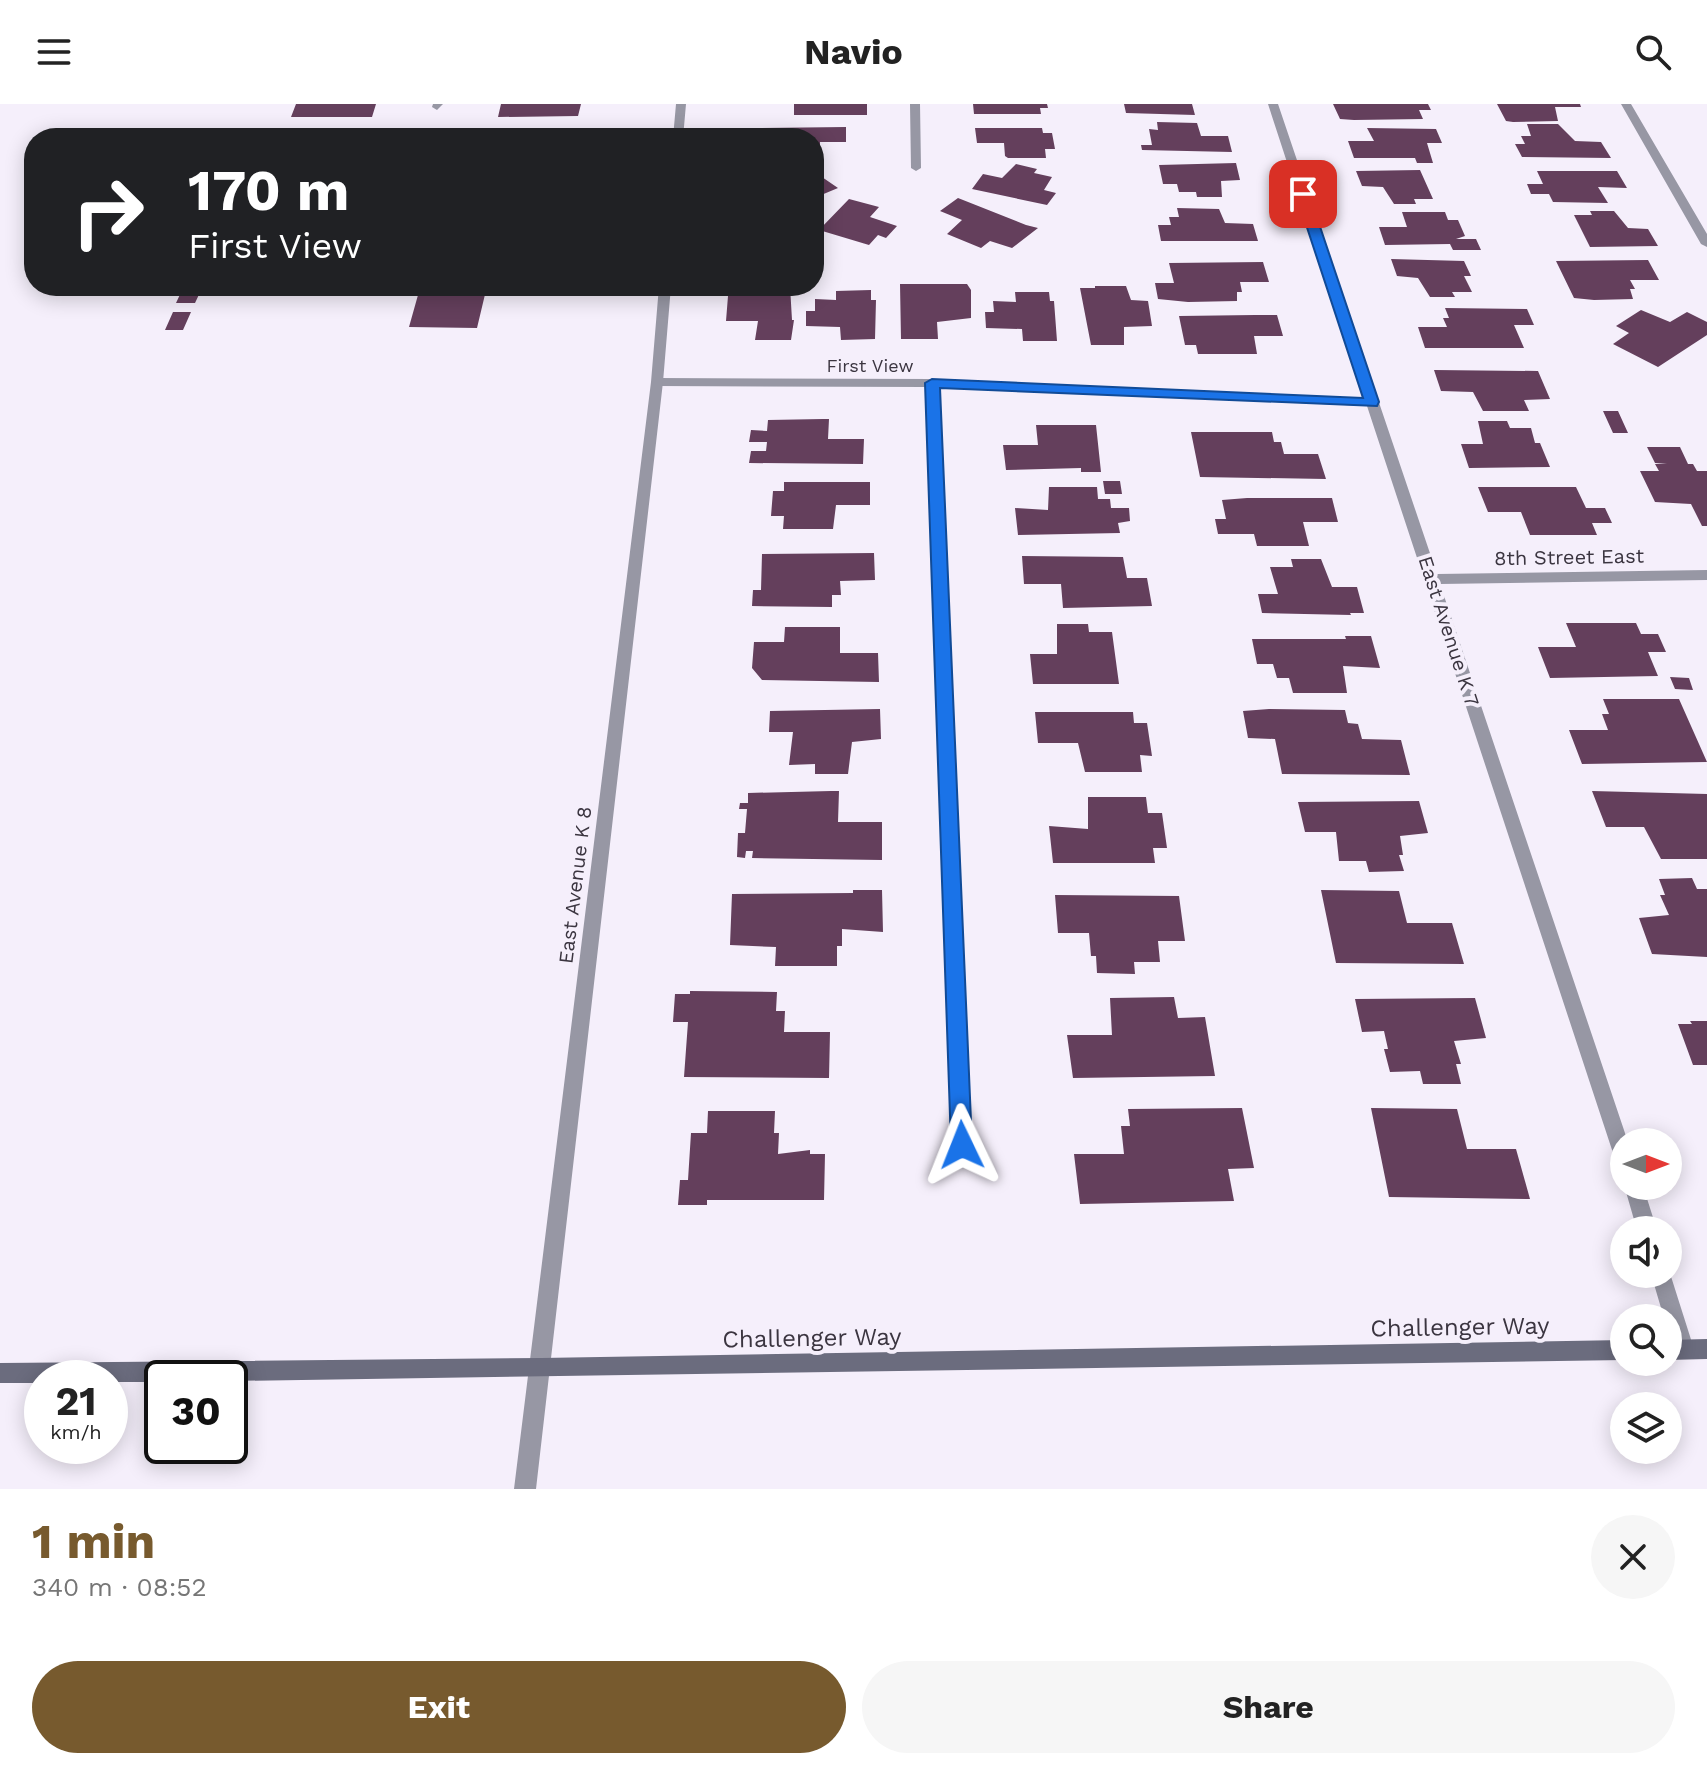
<!DOCTYPE html>
<meta charset="utf-8">
<style>
body{margin:0;font-family:"Work Sans",sans-serif;background:#f6f6f6;color:#222;height:100vh;display:flex;flex-direction:column;font-size:30px;white-space:nowrap}
*{box-sizing:border-box;margin:0}
p{font-size:26px;color:#767676}
.icon{flex:none;width:44px;height:44px;fill:none;stroke:currentColor;stroke-width:2;stroke-linecap:round;stroke-linejoin:round}
.map{position:relative;height:1385px;overflow:hidden}
.drawer{display:flex;flex-direction:column;background:#fff;flex:1}
.drawer>*{flex:none}
.top-card{position:absolute;left:24px;top:24px;width:800px;height:168px;border-radius:32px;box-shadow:0 4px 20px #0003;background:#202124;color:#fff;overflow:hidden}
.needle{width:52px;rotate:90deg}
.buttons{position:absolute;left:1610px;top:1024px;display:grid;gap:16px}
.buttons a{display:grid;place-items:center;width:72px;height:72px;border-radius:50%;background:#fff;box-shadow:0 4px 20px #0003;font-size:40px}
.speed{position:absolute;left:24px;top:1256px;display:flex;gap:16px;font-size:40px;font-weight:700;text-align:center}
.speed>*{display:grid;place-content:center;width:104px;height:104px;border-radius:50%;background:#fff;box-shadow:0 4px 20px #0003;line-height:1}
.speed small{font-size:20px;font-weight:400}
.speed .limit{border:4px solid #111;border-radius:12px;background:#fff;color:#111}
.pin{position:absolute;display:grid;place-items:center;width:68px;height:68px;color:#fff;margin:-34px;border-radius:16px;box-shadow:0 4px 12px #0006}
.me{position:absolute;width:88px;margin:-44px;rotate:358deg;stroke-linejoin:round;filter:drop-shadow(0 0 6px #0008)}
.turn{display:flex;align-items:center;gap:28px;height:168px;padding:0 32px;font-size:36px}
.turn .icon{width:104px;height:104px;stroke-width:2.5}
.turn b{display:block;font-size:56px;line-height:68px}
.round{display:grid;place-items:center;flex:none;width:84px;height:84px;border-radius:42px;background:#f6f6f6}
.summary{display:flex;align-items:center;justify-content:space-between;height:136px;padding:0 32px}
h1{font-size:48px;font-weight:700;line-height:60px;color:#775a2e}
.button{display:flex;gap:16px;margin-top:auto;padding:16px 32px}
.button a{flex:1;height:92px;border-radius:48px;background:#775a2e;color:#fff;font-size:32px;font-weight:700;line-height:92px;text-align:center}
.button a+a{background:#f6f6f6;color:#222}
header{display:flex;justify-content:space-between;align-items:center;height:104px;padding:0 32px;background:#fff;font-size:36px;font-weight:700}
.map>svg:first-child{display:block}
</style>
<header><svg class="icon" aria-label="menu" viewBox="0 0 24 24"><path d="M4 6h16M4 12h16M4 18h16"/></svg>Navio<svg class="icon" aria-label="search" viewBox="0 0 24 24"><circle cx="10" cy="10" r="6"/><path d="M15 15l6 6"/></svg></header>
<div class="map">
<svg width="1707" height="1385" viewBox="0 0 1707 1385">
<rect width="100%" height="100%" fill="#f5effb"/>
<!-- building -->
<path fill="#643f5c" d="M296 0H376L372 13H291Z
M501 0H581L578 12 498 13Z
M794 0H867V11H794Z
M973 0H1047L1048 4H1040L1041 10H974Z
M1124 0H1192L1195 11 1126 9Z
M1333 0H1428L1431 6H1419L1423 15 1354 16 1340 15Z
M1497 0H1580L1581 3H1555L1558 17 1513 18 1506 17Z
M1157 18 1197 19 1201 32H1228L1232 48 1142 46 1141 41H1152L1149 25 1158 26Z
M1527 20H1558L1575 37 1601 38 1611 54 1522 53 1515 40H1525L1521 32H1531Z
M846 23V38H820V47H814V34H761V24Z
M975 24H1042L1043 29H1052L1055 45H1045L1046 54H1008L1005 52 1004 39H977Z
M1367 24 1436 25 1442 39H1427L1433 59H1417L1415 54H1354L1348 37H1374Z
M1236 59 1240 76 1221 77 1222 93H1197L1196 88H1179L1177 80H1163L1159 61Z
M1016 60 1037 65 1034 69 1052 73 1044 86 1056 89 1047 101 972 85 983 70 1002 74Z
M1420 66 1433 95H1414L1416 100H1394L1383 83 1362 82 1356 67Z
M1537 67H1617L1627 84 1598 83 1608 99 1553 98 1549 90H1531L1527 80H1543Z
M819 71 838 84 814 94V73Z
M958 94 1026 121 1038 124 1012 144 990 137 981 144 947 130 962 116 940 107Z
M849 95 879 103 870 113 897 122 886 134 878 131 869 141 819 126Z
M1177 104 1219 105 1225 119 1253 120 1258 137H1161L1158 121H1171L1169 113H1179Z
M1590 107H1614L1628 124 1648 125 1658 142 1590 143 1574 111H1592Z
M1402 108H1445L1448 116H1458L1465 132 1456 135H1476L1481 146H1453L1450 140 1385 141 1379 123H1407Z
M1391 155 1464 157 1471 172H1464L1472 188H1452L1455 193H1430L1418 174 1397 172Z
M1648 156 1659 176H1630L1635 185H1630L1633 195 1594 196 1574 194 1556 157Z
M1263 158 1269 178H1240L1242 188H1237V197L1188 198 1158 195 1155 179H1174L1169 159Z
M900 180H967L971 186V214L937 218 938 235H901Z
M184 182H203L195 199H176Z
M441 182H487L477 224 409 223 418 191 439 189Z
M504 182H573V184L503 188Z
M778 182H790L792 216H794L791 236H755L758 217H726L728 192H744L745 186H778Z
M1095 182H1126L1131 196 1148 197 1152 222 1124 223V241H1091L1080 184H1095Z
M871 186V196H876L875 235 841 236 840 223 806 222V207H815V195L836 196V187Z
M1015 188H1049L1050 197H1054L1057 237H1023L1022 225 986 224 985 208H994L993 197 1016 198Z
M1445 204 1527 205 1534 221H1514L1524 244H1425L1418 223H1447L1443 214H1449Z
M1641 206 1670 218 1687 208 1707 218V231L1658 263 1613 240 1629 229 1616 222Z
M173 208H191L183 226H165Z
M1255 211H1277L1283 232H1254L1257 250H1198L1196 241H1185L1179 212Z
M1434 266 1538 267 1550 295 1524 296 1529 307H1483L1473 288 1441 287Z
M1603 307H1618L1628 329H1613Z
M823 315H829L828 335H864L863 360 749 359 751 347H766L767 338H749L751 326 767 327 768 316Z
M1478 317H1507L1510 324H1531L1535 339H1540L1550 363 1469 364 1461 340H1483Z
M1036 321H1096L1101 368H1081V364L1006 366 1003 341H1038Z
M1191 328H1272L1274 338H1281L1284 350H1318L1326 375 1200 373Z
M1647 343H1680L1688 360H1693L1697 367H1707V422H1702L1691 400 1655 398 1640 367H1659L1655 360 1667 359H1655Z
M1103 377H1120L1122 390H1105Z
M784 378H870V401H836L833 425H783L784 412H771L773 387H784Z
M1049 383H1097L1098 395H1110L1111 404H1129L1130 417 1118 419 1120 429 1018 431 1015 404 1048 406Z
M1478 383H1576L1586 404H1605L1612 419H1592L1597 431H1530L1521 408H1488Z
M1247 394H1332L1338 418H1303L1309 442H1257L1254 430H1218L1215 415H1226L1222 396Z
M874 449 875 476 840 477 841 491H832V503L752 502 753 486H761L762 450Z
M1022 452 1123 453 1127 474H1147L1152 502 1063 504 1061 480H1024Z
M1291 455H1321L1332 483H1357L1364 509H1350L1351 511 1262 509 1258 490H1278L1270 463H1293Z
M1566 519H1636L1641 530H1658L1666 548H1648L1658 572 1550 574 1538 543H1576Z
M1057 520H1088L1089 528H1112L1119 580H1033L1030 550H1057Z
M785 523H840V549H878L879 578 762 576 752 564 754 538H784Z
M1345 532H1371L1380 564 1343 562 1347 589H1293L1289 574H1277L1273 560H1257L1252 535H1346Z
M1670 573 1689 574 1693 586 1675 585Z
M1603 595H1679L1707 658 1582 660 1569 626H1608L1602 610H1609Z
M880 605 881 635 852 638 848 670H815V660L789 661 793 628H769L770 607Z
M1269 605 1345 606 1348 619 1358 620 1362 635 1401 636 1410 671 1282 670 1275 635 1248 634 1243 607Z
M1035 608H1133L1134 619H1147L1152 652 1140 651 1142 668H1085L1078 639H1038Z
M831 687H839L838 718H882V756L752 754 753 747H746L745 754 737 753 738 729H745L747 705H739L740 699H748V689Z
M1592 687 1707 690V755H1661L1644 723H1606Z
M1088 693H1146L1148 709H1162L1167 744H1153L1155 759H1053L1049 722 1088 725Z
M1419 697 1428 729 1400 732 1403 751H1399L1404 767 1369 768 1366 757H1339L1336 728H1305L1298 698Z
M1692 774 1697 785H1707V853L1652 850 1639 814 1669 811 1660 791H1665L1659 775Z
M853 786H882L883 828 842 825V842H837V862H775L776 843 730 841 732 790 853 789Z
M1321 786 1399 787 1407 819H1452L1464 860 1336 859Z
M1055 791 1179 792 1185 837H1158L1160 858H1134L1135 870 1097 869 1096 852H1091L1089 829H1058Z
M690 887 777 888 776 907H785L784 928H830L829 974 684 973 688 918H673L675 890H690Z
M1174 893 1178 914 1205 913 1215 972 1073 974 1067 931H1112L1110 894Z
M1475 894 1486 934 1454 937 1461 960H1456L1461 980H1423L1420 967 1390 968 1384 945H1388L1384 927 1362 928 1355 895Z
M1690 917H1707V961H1693L1678 920H1692Z
M1242 1004 1254 1064 1228 1065 1234 1097 1080 1100 1074 1050H1124L1121 1022H1130L1128 1005Z
M1371 1004 1457 1005 1467 1045H1516L1530 1095 1389 1093Z
M708 1007H775L774 1029H779L778 1050 810 1046V1050H825L824 1096H707V1101H678L680 1076H688L691 1029H707Z"/>
<g fill="none" stroke-linecap="round" stroke-linejoin="round">
<!-- service -->
<path fill="#9797a4" fill-rule="evenodd" d="M433 0H443L437 6 432 3Z"/>
<!-- minor -->
<path fill="#9797a4" fill-rule="evenodd" d="M910 0H920L921 64 916 67 911 64Z
M1268 0H1278L1437 470 1707 466V476L1440 480 1628 1038H1624V1063L1617 1061 1615 1055 1367 302 939 283 971 1041 969 1047 962 1049 955 1047 953 1041 926 283 657 282 651 278 657 274 932 275 1364 294Z
M1621 0H1631L1707 130V143L1701 140Z
M1624 1081 1643 1082 1657 1126H1637Z
M1668 1163 1694 1245 1691 1252 1684 1255 1677 1252C1671 1239 1668 1228 1668 1214H1664L1651 1170H1668Z"/>
<!-- tertiary -->
<path fill="#9797a4" fill-rule="evenodd" d="M676 0H686L683 34H673Z
M659 182H671L663 278 536 1385H514L651 278Z"/>
<!-- secondary -->
<path fill="#6b6c7e" fill-rule="evenodd" d="M1707 1235V1255L1668 1256V1236Z
M1624 1236V1256L230 1277V1274H162V1278H110V1274H42V1279H0V1259L541 1254Z"/>
</g>
<!-- route -->
<path fill="#1a73e8" stroke="#114b97" stroke-width="2" d="M1303 86 1309 90 1379 298 1377 302 940 284 972 1041 969 1048 962 1050 954 1048 951 1041 925 279 932 275 1363 294 1296 90Z"/>
<g text-anchor="middle" dominant-baseline="central" stroke-width="8" stroke-linejoin="round" paint-order="stroke">
<!-- far-street labels -->
<g font-size="18" fill="#3b3540" stroke="#f5effb">
<text x="870" y="261">First View</text>
</g>
<!-- street labels -->
<g font-size="20" fill="#3b3540" stroke="#f5effb">
<text transform="translate(1569 453) rotate(-1)">8th Street East</text>
<text transform="translate(1449 527) rotate(72)">East Avenue K 7</text>
<text transform="translate(575 781) rotate(-83)">East Avenue K 8</text>
</g>
<!-- near-street labels -->
<g font-size="24" fill="#3b3540" stroke="#f5effb">
<text transform="translate(1460 1223) rotate(-1)">Challenger Way</text>
<text transform="translate(812 1234) rotate(-1)">Challenger Way</text>
</g>
</g>
</svg>
<div class="buttons">
<a><svg class="needle" viewBox="-14 -14 28 28"><path d="M0-13l5 13h-10z" fill="#e53935"/><path d="M0 13l5-13h-10z" fill="#767676"/></svg></a>
<a><svg class="icon" aria-label="sound" viewBox="0 0 24 24"><path d="M4 9h4l5-4v14l-5-4H4zM17 9q2 3 0 6"/></svg></a>
<a><svg class="icon" aria-label="search" viewBox="0 0 24 24"><circle cx="10" cy="10" r="6"/><path d="M15 15l6 6"/></svg></a>
<a><svg class="icon" aria-label="layers" viewBox="0 0 24 24"><path d="M12 4l9 5-9 5-9-5zM3 14l9 5 9-5"/></svg></a>
</div>
<div class="speed"><div>21<small>km/h</small></div><div class="limit">30</div></div>
<div class="pin" style="left:1303px;top:90px;background:#d93025"><svg class="icon" aria-label="arrive" viewBox="0 0 24 24"><path d="M6 21V4h12l-3 4 3 4H6"/></svg></div>
<svg class="me" style="left:962px;top:1041px" viewBox="-20 -20 40 40"><path d="M0-17L14 15 0 8-14 15z" fill="#1a73e8" stroke="#fff" stroke-width="4"/></svg>
<div class="top-card">
<div class="turn"><svg class="icon" aria-label="right" viewBox="0 0 24 24"><path d="M7 20v-9h11M14 6l5 5-5 5"/></svg><div><b>170 m</b>First View</div></div>
</div>
</div>
<section class="drawer">
<div class="summary"><div><h1>1 min</h1><p>340 m · 08:52</p></div><a class="round"><svg class="icon" aria-label="close" viewBox="0 0 24 24"><path d="M6 6l12 12M18 6L6 18"/></svg></a></div>
<div class="button"><a>Exit</a><a>Share</a></div>
</section>
